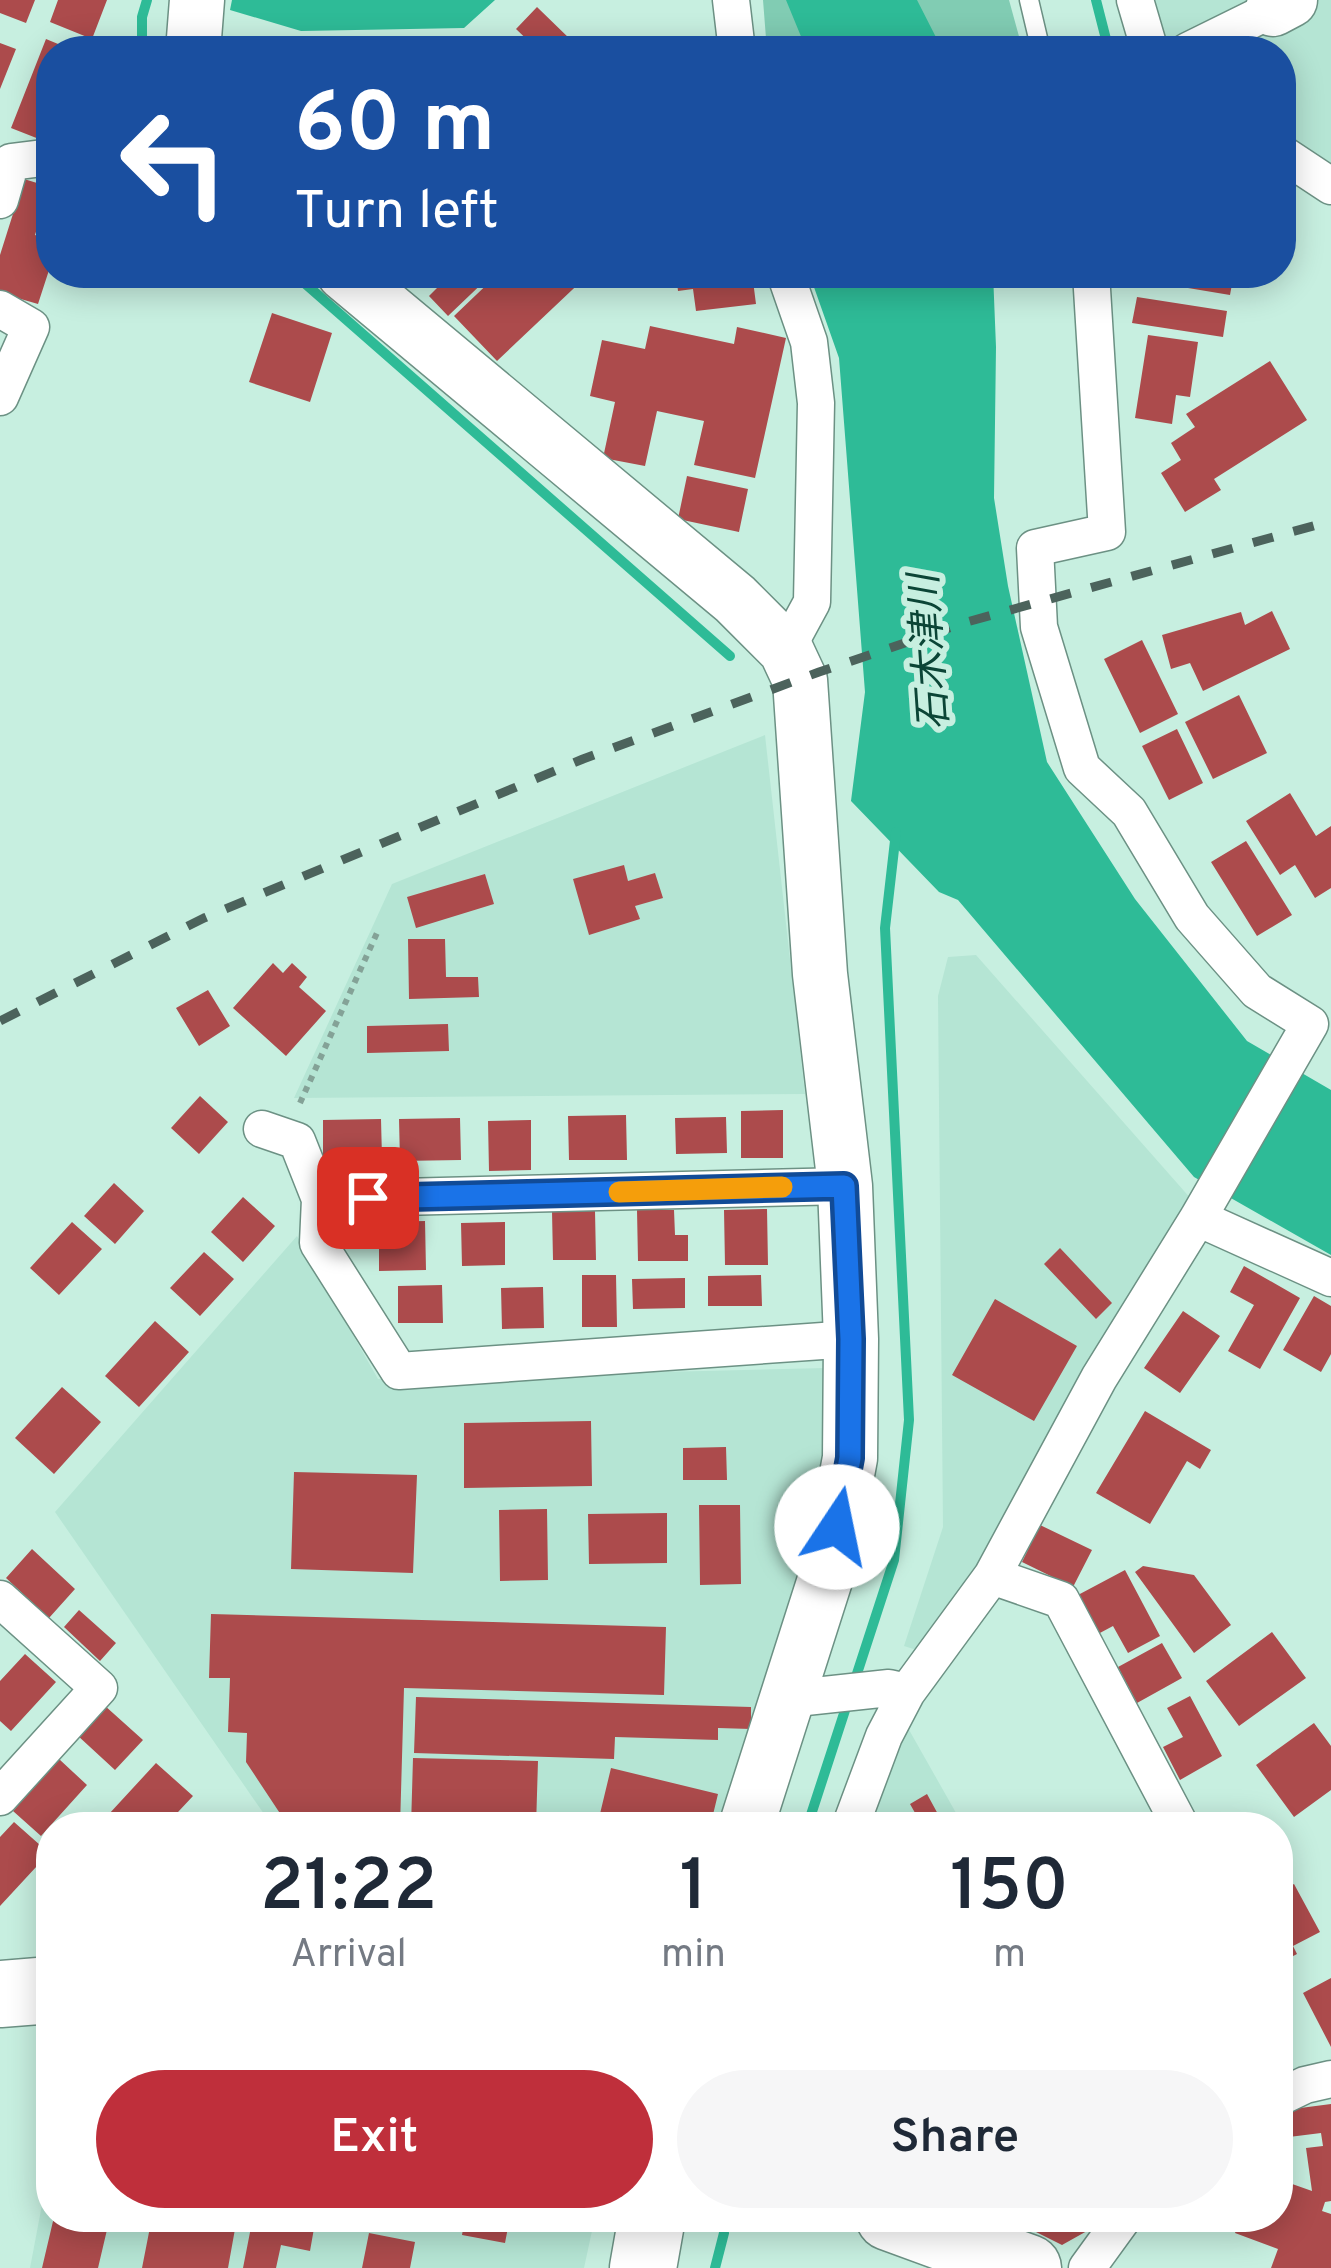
<!DOCTYPE html>
<meta charset="utf-8">
<style>
body{margin:0;font-family:Overpass,"Noto Sans JP",sans-serif;background:#f6f6f7;color:#1f2937;height:100vh;display:flex;flex-direction:column;font-size:45px;white-space:nowrap}
*{box-sizing:border-box;margin:0}
p{font-size:39px;color:#747a83}
.icon{flex:none;width:66px;height:66px;fill:none;stroke:currentColor;stroke-width:2;stroke-linecap:round;stroke-linejoin:round}
.map{position:relative;flex:1;overflow:hidden}
.details{position:absolute;left:36px;top:1812px;width:1257px;height:420px;display:flex;flex-direction:column;background:#fff;border-radius:48px;box-shadow:0 6px 30px #0003}
.details>*{flex:none}
.banner{position:absolute;left:36px;top:36px;width:1260px;height:252px;border-radius:48px;box-shadow:0 6px 30px #0003;background:#1a4fa0;color:#fff;overflow:hidden}
.pin{position:absolute;display:grid;place-items:center;width:102px;height:102px;color:#fff;margin:-51px;border-radius:24px;box-shadow:0 6px 18px #0006}
.me{position:absolute;width:132px;margin:-66px;rotate:11deg;stroke-linejoin:round;filter:drop-shadow(0 0 9px #0008)}
.turn{display:flex;align-items:center;gap:42px;height:252px;padding:0 60px;font-size:54px}
.turn .icon{width:156px;height:156px;stroke-width:2.5}
.turn b{display:block;font-size:84px;line-height:102px}
.eta{display:flex;justify-content:space-evenly;align-items:center;height:204px;text-align:center}
.eta b{font-size:72px;font-weight:600;line-height:84px}
.cta{display:flex;gap:24px;margin-top:auto;padding:24px 60px}
.cta a{flex:1;height:138px;border-radius:72px;background:#bf2f3b;color:#fff;font-size:48px;font-weight:600;line-height:138px;text-align:center}
.cta a+a{background:#f6f6f7;color:#1f2937}
.map>svg:first-child{display:block}
</style>
<div class="map">
<svg width="1331" height="2268" viewBox="0 0 1331 2268">
<rect width="100%" height="100%" fill="#c7efe0"/>
<!-- built -->
<path fill="#b5e5d4" d="M1148 0H1331V173L1281 139V51H1164Z
M765 735 805 1094 294 1098 392 884Z
M976 955 1192 1200 976 1579 926 1653 904 1646 943 1527 938 996 948 957Z
M297 1236 378 1379 825 1368V1470L795 1604 723 1827H273L55 1512Z
M904 1721 964 1827H858Z
M51 2157V2217H595L584 2268H30Z"/>
<!-- green -->
<path fill="#81ccb3" d="M763 0H808L818 51H767Z
M881 0H1009L1023 51H898Z"/>
<!-- water -->
<path fill="#2ebb97" d="M232 0H495L464 28 301 31 230 10Z
M786 0H917L943 51H807Z
M809 273H993L996 347 994 498 1008 586 1047 762 1135 899 1247 1041 1331 1090V1255L1194 1177 958 900 939 892 851 801 865 692 839 358Z"/>
<g fill="none" stroke-linecap="round" stroke-linejoin="round">
<!-- stream -->
<path stroke="#2ebb97" stroke-width="10" d="M1096 0 1109 51
M142 51V17L147 0
M293 273 730 656
M807 1827 894 1560 909 1420 885 928 896 832
M715 2268 724 2233"/>
</g>
<!-- building -->
<path fill="#ac4b4c" d="M0 0H35L26 23 0 13Z
M58 0H107L92 39 50 22Z
M537 7 572 41 562 51H539L516 29Z
M46 39 75 51H51V137L39 139 11 128Z
M0 43 16 49 0 89Z
M24 179 50 187 35 235 51 240V264L38 304 0 293V255Z
M452 273H493L448 316 429 296Z
M499 273H590L497 361 454 316Z
M676 273H752L756 304 696 311 693 289 678 291Z
M1178 273H1234L1230 295 1176 286Z
M1137 297 1227 311 1223 337 1132 323Z
M272 313 332 333 310 402 249 382Z
M650 326 734 344 737 327 786 338 755 478 694 465 704 421 657 411 645 466 603 458 615 402 590 396 602 340 645 349Z
M1148 335 1198 342 1190 397 1176 395 1172 424 1135 418Z
M1270 361 1307 420 1214 479 1221 490 1185 512 1161 473 1181 460 1171 443 1195 427 1186 414Z
M687 476 748 489 739 532 678 519Z
M1272 611 1290 649 1203 691 1190 663 1171 669 1162 635 1241 612 1245 625Z
M1142 640 1178 714 1140 733 1104 659Z
M1239 695 1267 753 1213 779 1185 722Z
M1177 729 1203 783 1169 800 1142 746Z
M1290 793 1316 836 1331 826V888L1315 898 1295 865 1280 875 1246 821Z
M1246 841 1292 915 1257 936 1211 862Z
M624 865 628 881 655 873 663 898 635 906 640 919 589 935 573 879Z
M485 874 494 904 416 928 407 897Z
M408 939H445L446 977H478L479 997 409 999Z
M273 963 283 973 292 963 307 977 299 987 326 1011 286 1056 233 1008Z
M208 990 230 1026 199 1046 176 1008Z
M448 1024 449 1051 367 1053V1026Z
M200 1096 228 1122 199 1154 171 1128Z
M783 1110V1158H741V1111Z
M626 1115 627 1160H569L568 1116Z
M726 1117 727 1153 676 1154 675 1118Z
M460 1118 461 1160 400 1161 399 1119Z
M381 1119 382 1158 323 1159V1120Z
M531 1120V1170L489 1171 488 1121Z
M114 1183 144 1211 115 1244 84 1216Z
M243 1197 275 1226 243 1262 211 1232Z
M767 1209 768 1265H725L724 1210Z
M637 1210H674L675 1235H688V1261H638Z
M552 1211H595L596 1260H553Z
M425 1221 426 1270 379 1271V1222Z
M72 1222 102 1249 59 1295 30 1268Z
M505 1222V1265L462 1266 461 1223Z
M1060 1248 1112 1303 1096 1319 1044 1264Z
M204 1252 234 1279 200 1316 170 1288Z
M1244 1266 1300 1298 1260 1369 1228 1351 1254 1305 1230 1292Z
M582 1275H616L617 1327H582Z
M761 1275 762 1306H708V1276Z
M685 1278V1308L633 1309 632 1279Z
M442 1285 443 1323H398V1286Z
M543 1287 544 1328 502 1329 501 1288Z
M1314 1296 1331 1306V1354L1321 1372 1283 1350Z
M995 1299 1077 1346 1034 1421 952 1375Z
M1183 1311 1220 1336 1180 1393 1144 1368Z
M155 1321 189 1352 139 1407 105 1376Z
M62 1387 101 1422 54 1474 15 1438Z
M1145 1411 1211 1450 1200 1469 1187 1461 1150 1524 1096 1493Z
M591 1421 592 1486 464 1488V1423Z
M726 1447 727 1480H683V1448Z
M294 1472 417 1475 413 1573 291 1569Z
M699 1505H740L741 1584 700 1585Z
M547 1509 548 1580 500 1581 499 1510Z
M667 1513V1563L589 1564 588 1514Z
M1040 1525 1092 1550 1073 1587 1022 1562Z
M32 1549 75 1589 49 1618 6 1578Z
M1143 1566 1194 1575 1231 1625 1194 1653 1135 1572Z
M1125 1570 1160 1636 1128 1653 1113 1626 1098 1634 1078 1595Z
M79 1610 116 1643 100 1661 64 1627Z
M211 1614 666 1627 664 1695 404 1688 400 1827H289L246 1762 247 1733 228 1732 230 1678H209Z
M1272 1632 1306 1678 1239 1726 1206 1681Z
M1162 1643 1182 1678 1137 1703 1118 1667Z
M25 1654 56 1682 11 1731 0 1721V1681Z
M1190 1696 1222 1756 1180 1780 1163 1747 1183 1737 1167 1708Z
M416 1697 751 1707V1729L718 1728V1740L615 1737 614 1759 414 1753Z
M104 1705 143 1740 115 1770 77 1735Z
M1314 1723 1331 1746V1790L1294 1817 1256 1765Z
M413 1758 538 1761 536 1827H411Z
M59 1759 87 1785 41 1836 13 1811Z
M156 1763 193 1796 164 1827H97Z
M611 1768 718 1794 710 1827H612L613 1821 599 1818Z
M927 1794 945 1827H923L910 1804Z
M14 1822 49 1853 0 1906V1837Z
M1294 1884 1320 1932 1293 1946 1297 1954 1278 1964V1892Z
M1331 1978V2047L1303 1993Z
M1331 2104V2201L1325 2202 1322 2211 1331 2214V2268H1271L1278 2249 1235 2233 1241 2217H1278V2179L1312 2191 1306 2148 1323 2146 1321 2133 1289 2137 1285 2110Z
M54 2217H110L98 2268H42Z
M152 2217H169L235 2229 228 2268H142Z
M253 2217H316L310 2251 281 2245 276 2268H243Z
M465 2217H510L505 2243 462 2235Z
M1025 2217H1094L1087 2231 1062 2245 1032 2230Z
M369 2233 415 2242 410 2268H362Z"/>
<g fill="none" stroke-linecap="round" stroke-linejoin="round">
<!-- lane casing -->
<g stroke="#6c9184" stroke-width="21">
<path id="lane" d="M1029 0 1041 51"/>
</g>
<!-- street casing -->
<g stroke="#6c9184" stroke-width="39">
<path id="street" d="M731 0 737 51
M1135 0 1150 51
M1188 51 1273 9
M1281 153 1331 186
M0 200 11 162 51 157
M785 273 809 342 816 403 812 602 786 650
M0 309 31 327 0 397
M262 1129 297 1141 320 1199 318 1243 399 1371 851 1339
M320 1199 845 1186
M1198 1218 1331 1278
M992 1576 1061 1600 1181 1827
M0 1599 99 1688 0 1797
M787 1699 889 1688 907 1692
M850 1827 884 1736 907 1692 992 1576 1099 1378 1198 1218 1310 1024 1257 991 1192 917 1129 812 1082 768 1039 627 1035 548 1107 532 1091 273
M1278 2098 1305 2085 1331 2079
M1087 2268 1124 2217"/>
</g>
<!-- secondary casing -->
<g stroke="#6c9184" stroke-width="57">
<path id="secondary" d="M1273 9 1290 0
M193 51 197 0
M344 273 735 599 786 650 800 680 820 974 845 1186 851 1339 850 1458 831 1561 746 1827"/>
</g>
<!-- highway casing -->
<g stroke="#6c9184" stroke-width="69">
<path id="highway" d="M0 1994 51 1990
M889 2217 1028 2268
M643 2268 652 2217"/>
</g>
<!-- path -->
<path stroke="#84a297" stroke-width="6" stroke-dasharray="6 6" stroke-linecap="butt" d="M300 1103 377 933"/>
<!-- lane -->
<use href="#lane" stroke="#fff" stroke-width="18"/>
<!-- street -->
<use href="#street" stroke="#fff" stroke-width="36"/>
<!-- secondary -->
<use href="#secondary" stroke="#fff" stroke-width="54"/>
<!-- highway -->
<use href="#highway" stroke="#fff" stroke-width="66"/>
<!-- rail -->
<path stroke="#4c635c" stroke-width="9" stroke-dasharray="21 21" stroke-linecap="butt" d="M0 1021 204 918 583 759 819 672 967 622 1331 521"/>
</g>
<g fill="none" stroke-linecap="round" stroke-linejoin="round">
<!-- route casing -->
<g stroke="#114b97" stroke-width="30">
<path id="route" d="M368 1198 844 1186 851 1339 850 1458 837 1527"/>
</g>
<!-- route -->
<use href="#route" stroke="#1a73e8" stroke-width="21"/>
<!-- slow -->
<path stroke="#f59e0b" stroke-width="21" d="M619 1192 782 1187"/>
</g>
<g text-anchor="middle" dominant-baseline="central" stroke-width="12" stroke-linejoin="round" paint-order="stroke">
<!-- water labels -->
<g font-size="39" font-style="italic" fill="#0b4536" stroke="#c7efe0">
<text transform="translate(932 652) rotate(-94)">石木津川</text>
</g>
</g>
</svg>
<div class="pin" style="left:368px;top:1198px;background:#d93025"><svg class="icon" aria-label="arrive" viewBox="0 0 24 24"><path d="M6 21V4h12l-3 4 3 4H6"/></svg></div>
<svg class="me" style="left:837px;top:1527px" viewBox="-20 -20 40 40"><circle r="19" fill="#fff"/><path d="M0-13L10 11 0 6-10 11z" fill="#1a73e8"/></svg>
<div class="banner">
<div class="turn"><svg class="icon" aria-label="left" viewBox="0 0 24 24"><path d="M17 20v-9H6M10 6l-5 5 5 5"/></svg><div><b>60 m</b>Turn left</div></div>
</div>
<section class="details">
<div class="eta">
<div><b>21:22</b><p>Arrival</p></div>
<div><b>1</b><p>min</p></div>
<div><b>150</b><p>m</p></div>
</div>
<div class="cta"><a>Exit</a><a>Share</a></div>
</section>
</div>
